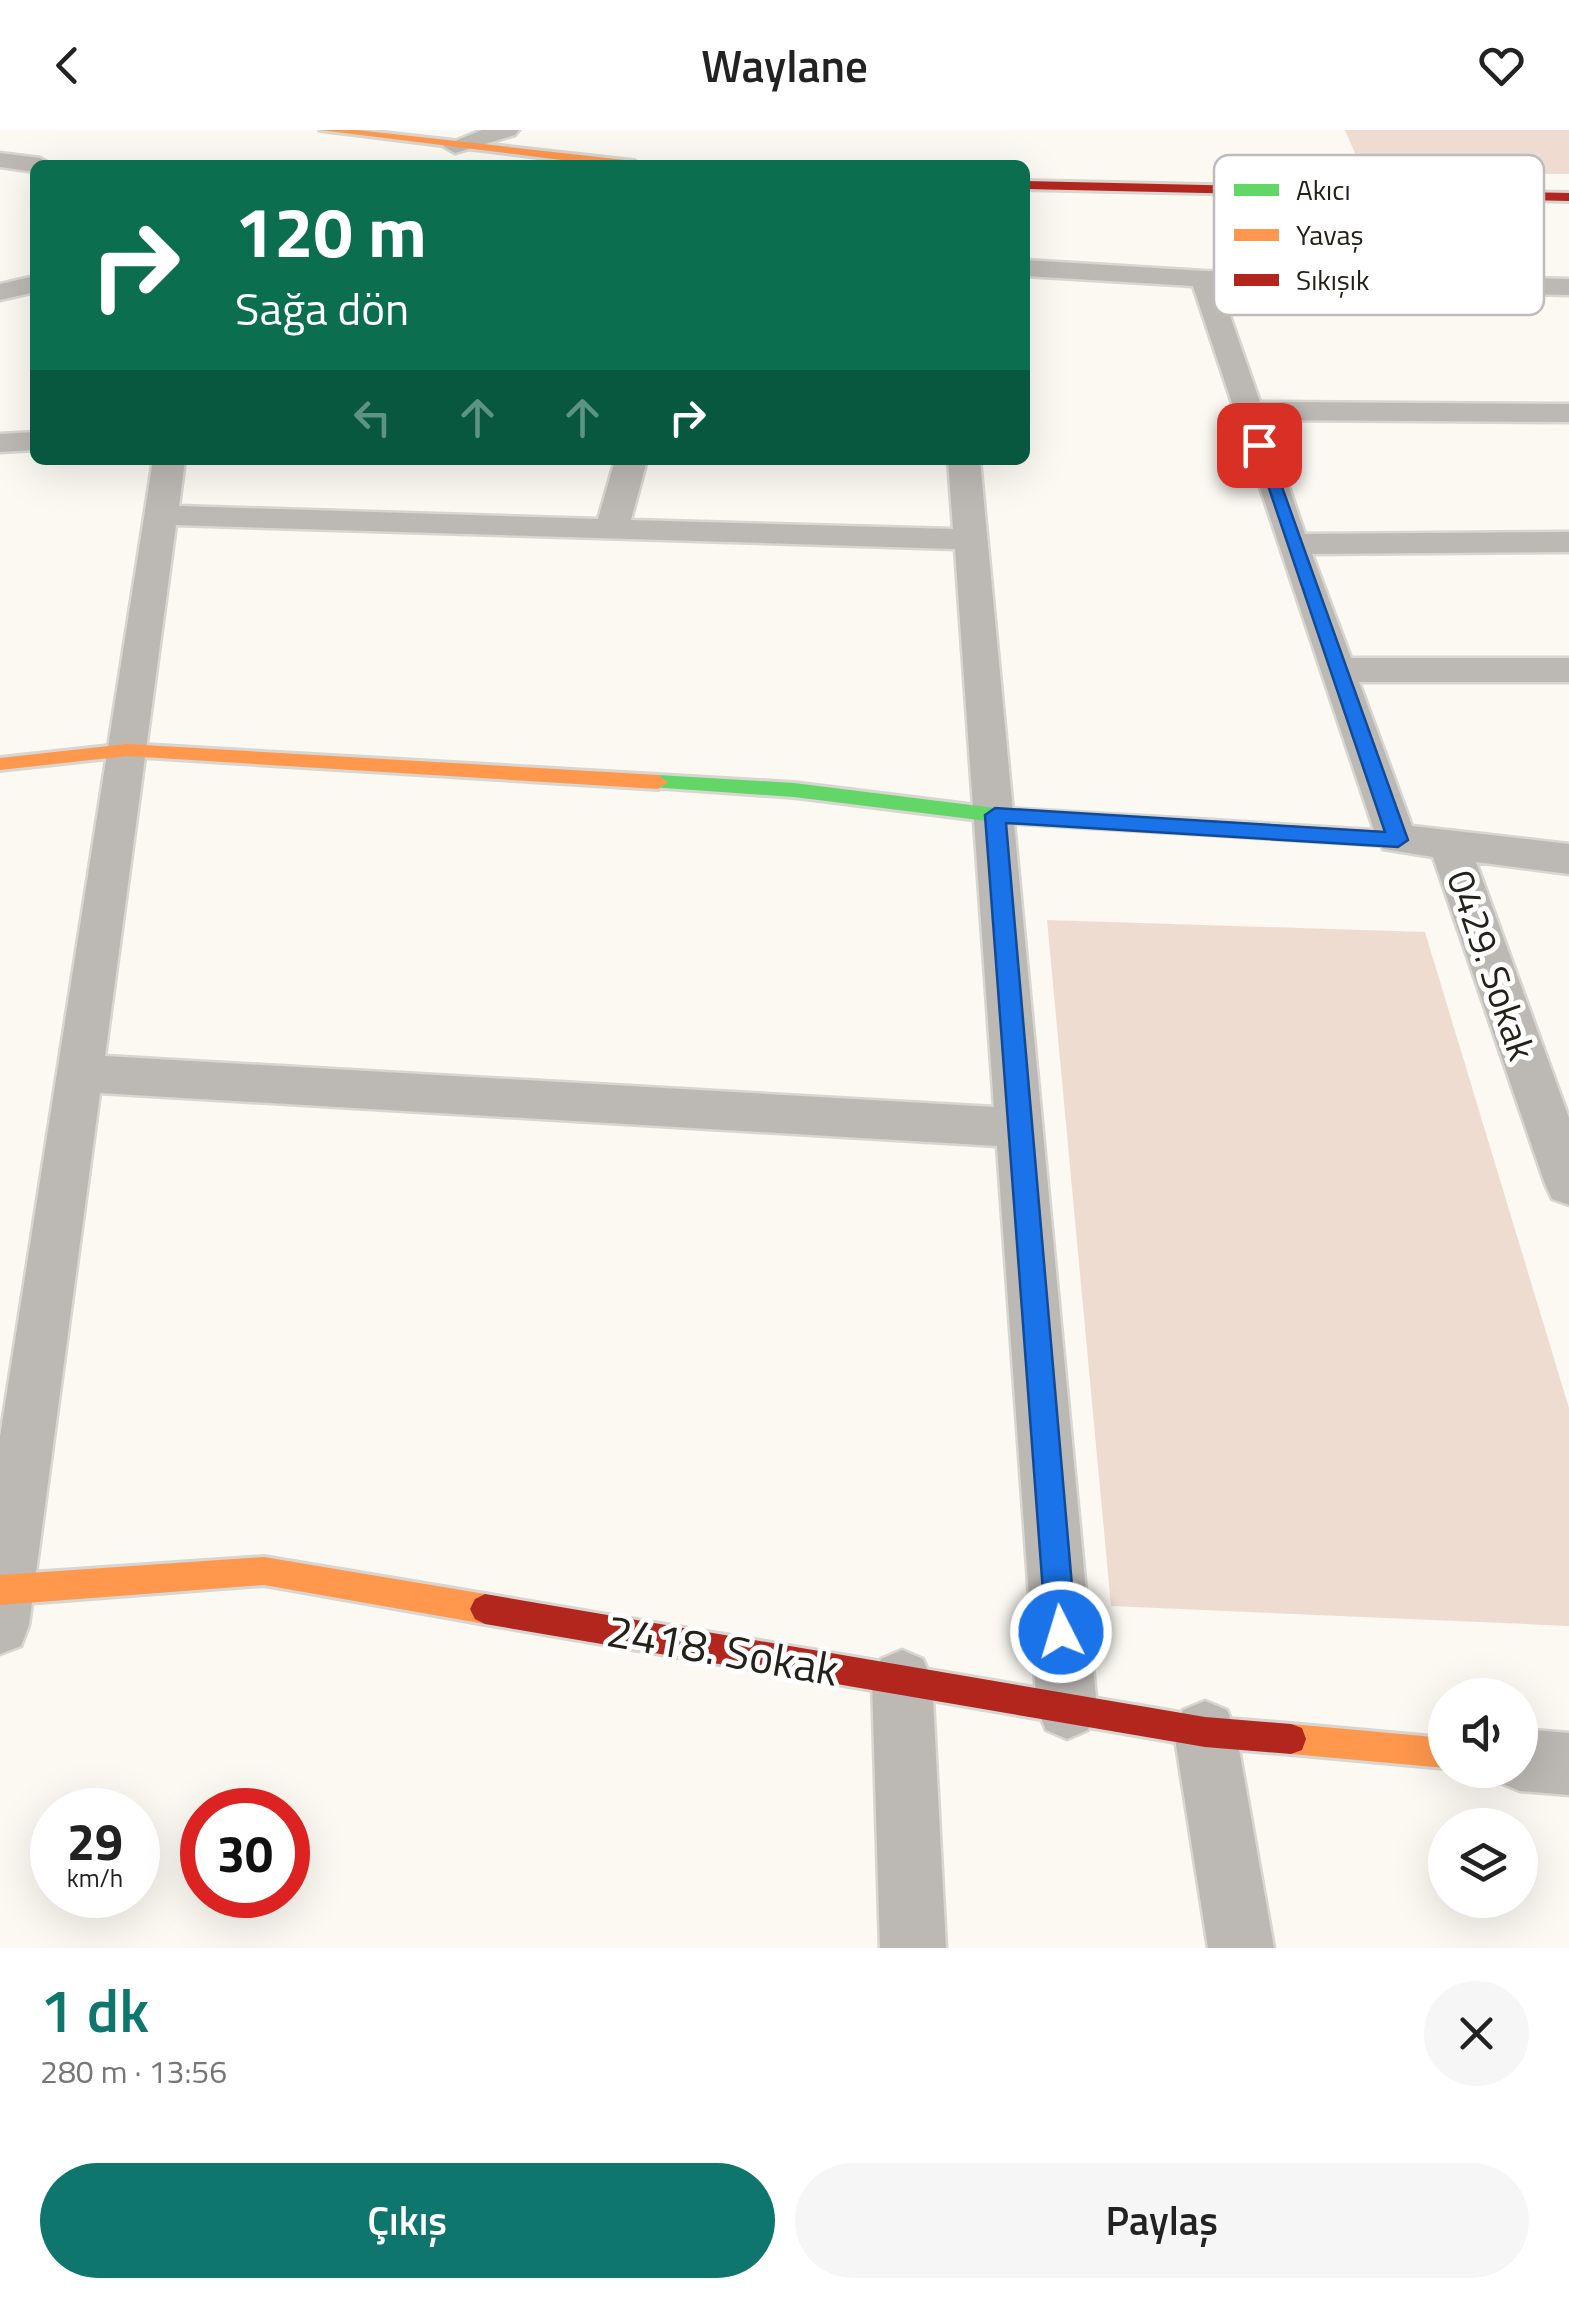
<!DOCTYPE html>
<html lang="tr">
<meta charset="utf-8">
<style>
body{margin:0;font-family:"Titillium Web",sans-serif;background:#f6f6f6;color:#222;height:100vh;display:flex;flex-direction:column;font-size:38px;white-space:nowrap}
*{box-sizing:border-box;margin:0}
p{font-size:32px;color:#767676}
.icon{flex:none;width:55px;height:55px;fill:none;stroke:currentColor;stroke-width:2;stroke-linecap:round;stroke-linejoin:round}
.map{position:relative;height:1818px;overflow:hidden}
.panel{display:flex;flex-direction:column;background:#fff;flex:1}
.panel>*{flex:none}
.hud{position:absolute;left:30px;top:30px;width:1000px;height:305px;border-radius:15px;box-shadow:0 10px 40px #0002;background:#0b6e4f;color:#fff;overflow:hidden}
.controls{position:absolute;left:1428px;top:1548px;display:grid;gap:20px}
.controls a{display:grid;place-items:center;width:110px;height:110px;border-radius:50%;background:#fff;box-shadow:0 10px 40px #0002;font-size:50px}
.speed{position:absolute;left:30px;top:1658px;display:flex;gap:20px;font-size:50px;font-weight:700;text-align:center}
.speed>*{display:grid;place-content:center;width:130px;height:130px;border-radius:50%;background:#fff;box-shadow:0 10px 40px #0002;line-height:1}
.speed small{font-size:25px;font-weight:400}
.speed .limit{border:15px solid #d22;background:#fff;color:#111}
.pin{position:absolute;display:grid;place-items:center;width:85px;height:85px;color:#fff;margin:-42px;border-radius:20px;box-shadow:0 5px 15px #0006}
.me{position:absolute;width:110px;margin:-55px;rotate:355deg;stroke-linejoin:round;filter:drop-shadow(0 0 8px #0008)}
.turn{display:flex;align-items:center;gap:35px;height:210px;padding:0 40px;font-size:45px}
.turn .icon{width:130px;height:130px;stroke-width:2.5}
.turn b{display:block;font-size:70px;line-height:85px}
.lanes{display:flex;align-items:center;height:95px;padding:0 40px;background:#0003;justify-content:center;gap:50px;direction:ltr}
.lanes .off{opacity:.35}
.round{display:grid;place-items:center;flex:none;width:105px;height:105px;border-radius:52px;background:#f6f6f6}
.headline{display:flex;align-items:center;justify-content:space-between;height:170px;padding:0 40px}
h1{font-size:60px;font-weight:600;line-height:75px;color:#0f766e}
.button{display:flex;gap:20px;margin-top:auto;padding:20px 40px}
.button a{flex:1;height:115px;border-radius:60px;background:#0f766e;color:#fff;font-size:40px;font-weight:600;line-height:115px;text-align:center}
.button a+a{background:#f6f6f6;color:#222}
header{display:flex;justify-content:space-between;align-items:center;height:130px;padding:0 40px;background:#fff;font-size:45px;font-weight:600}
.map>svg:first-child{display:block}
</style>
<header><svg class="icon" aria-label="back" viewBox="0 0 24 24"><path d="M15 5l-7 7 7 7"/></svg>Waylane<svg class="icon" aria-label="heart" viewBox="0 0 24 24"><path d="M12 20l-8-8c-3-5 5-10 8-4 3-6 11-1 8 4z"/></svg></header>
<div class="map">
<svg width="1569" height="1818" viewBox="0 0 1569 1818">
<rect width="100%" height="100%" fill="#fbf9f2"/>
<!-- green -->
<path fill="#efdcd1" d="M1345 0H1569V44H1364Z
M1047 790 1425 802 1569 1278V1496L1111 1476Z"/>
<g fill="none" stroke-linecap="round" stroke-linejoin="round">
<!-- street casing -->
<g stroke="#d8d6d0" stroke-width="5">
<path id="street" d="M482 0H519L515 5 455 23 443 16Z
M0 23 40 28 52 35H35V42L0 37Z
M1025 130 1204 141 1569 149V165L1220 157 1260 272 1569 274V292L1266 290 1305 404 1569 402V422L1312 424 1351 528H1569V552H1359L1412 696 1569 714V744L1476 732 1569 988V1075L1552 1069 1545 1054 1433 727 1383 719 1377 709 1193 156 1025 146Z
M35 146V162L0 170V154Z
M35 302V320L0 322V304Z
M153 330H185L179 376 598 389 615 330H647L631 390 953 399 948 330H980L1097 1579 1088 1600 1067 1609 1046 1600 1037 1579 997 1016 100 963 29 1495 21 1516 0 1524V1307ZM176 395 955 419 994 977 105 926Z
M902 1520 923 1529 932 1550 946 1818H880L872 1550 881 1529Z
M1205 1571 1227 1580 1236 1602 1274 1818H1208L1174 1602 1183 1580Z
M1520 1599 1569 1603V1665L1520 1661 1498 1652 1493 1640H1520Z"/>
</g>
<!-- fast casing -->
<g stroke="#d8d6d0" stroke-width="6">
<path id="fast" d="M658 645 794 653 995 678 1203 690 1213 697 1203 704 995 692 794 667 651 657 648 652 651 647Z"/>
</g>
<!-- slow casing -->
<g stroke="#d8d6d0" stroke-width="6">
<path id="slow" d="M320 0H357L634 31 640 35H602Z
M127 614 658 645 668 652 658 659 127 626 0 640V628Z
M264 1427 485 1464 495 1469 500 1479 495 1489 485 1494 264 1455 0 1475V1445Z
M1291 1594 1445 1608V1638L1291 1624 1280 1620 1276 1609 1280 1598Z"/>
</g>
<!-- jam casing -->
<g stroke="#d8d6d0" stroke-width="6">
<path id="jam" d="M1025 51 1569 63V71L1025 59Z
M1203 690 1397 702 1407 709 1397 716 1203 704 1193 697Z
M485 1464 1205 1587 1291 1594 1302 1598 1306 1609 1302 1620 1291 1624 1205 1617 485 1494 475 1489 470 1479 475 1469Z"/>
</g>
<!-- street -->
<use href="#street" fill="#bcb8b4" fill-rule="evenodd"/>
<!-- fast -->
<use href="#fast" fill="#63d668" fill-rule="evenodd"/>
<!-- slow -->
<use href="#slow" fill="#ff974d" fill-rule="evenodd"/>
<!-- jam -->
<use href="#jam" fill="#b3261e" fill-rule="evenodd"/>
</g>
<!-- route -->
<path fill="#1a73e8" stroke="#114b97" stroke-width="2.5" d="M1253 311 1267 315 1408 710 1398 717 1006 693 1076 1502 1072 1512 1061 1516 1050 1512 1046 1502 985 685 995 678 1385 702Z"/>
<g text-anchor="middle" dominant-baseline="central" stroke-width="10" stroke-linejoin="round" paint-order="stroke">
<!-- street labels -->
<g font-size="38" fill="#232119" stroke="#fff">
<text transform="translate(1492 835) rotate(71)">0429. Sokak</text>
</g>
<!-- near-street labels -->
<g font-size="45" fill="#232119" stroke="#fff">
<text transform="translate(723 1519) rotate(10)">2418. Sokak</text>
</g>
</g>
<!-- legend -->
<rect x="1214" y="25" width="330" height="160" rx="15" fill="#fff" stroke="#bdbcba" stroke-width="2.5"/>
<rect x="1234" y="54" width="45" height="12" fill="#63d668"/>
<rect x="1234" y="99" width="45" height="12" fill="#ff974d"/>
<rect x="1234" y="144" width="45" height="12" fill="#b3261e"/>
<g font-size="28" fill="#232119">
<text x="1296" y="70">Akıcı</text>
<text x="1296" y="115">Yavaş</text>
<text x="1296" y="160">Sıkışık</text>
</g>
</svg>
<div class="controls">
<a><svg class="icon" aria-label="sound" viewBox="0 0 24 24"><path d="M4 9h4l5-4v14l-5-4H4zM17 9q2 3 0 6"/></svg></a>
<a><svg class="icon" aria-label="layers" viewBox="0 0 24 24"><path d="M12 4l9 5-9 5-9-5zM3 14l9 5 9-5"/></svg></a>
</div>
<div class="speed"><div>29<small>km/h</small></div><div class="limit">30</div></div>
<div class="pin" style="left:1259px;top:315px;background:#d93025"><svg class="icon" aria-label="arrive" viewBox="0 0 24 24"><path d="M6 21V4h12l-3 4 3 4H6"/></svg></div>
<svg class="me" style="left:1061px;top:1502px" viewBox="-20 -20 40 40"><circle r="17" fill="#1a73e8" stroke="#fff" stroke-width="3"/><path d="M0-11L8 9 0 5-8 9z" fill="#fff"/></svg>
<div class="hud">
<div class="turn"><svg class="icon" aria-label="right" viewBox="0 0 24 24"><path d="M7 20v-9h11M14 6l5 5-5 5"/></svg><div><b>120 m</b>Sağa dön</div></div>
<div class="lanes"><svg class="icon off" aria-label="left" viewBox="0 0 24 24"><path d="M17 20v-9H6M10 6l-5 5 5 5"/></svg><svg class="icon off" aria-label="ahead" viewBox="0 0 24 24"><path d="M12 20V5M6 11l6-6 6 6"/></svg><svg class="icon off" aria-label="ahead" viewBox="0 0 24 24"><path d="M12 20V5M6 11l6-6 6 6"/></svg><svg class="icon" aria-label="right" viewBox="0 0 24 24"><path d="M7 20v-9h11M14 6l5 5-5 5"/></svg></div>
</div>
</div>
<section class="panel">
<div class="headline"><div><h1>1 dk</h1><p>280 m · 13:56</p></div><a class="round"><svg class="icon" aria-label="close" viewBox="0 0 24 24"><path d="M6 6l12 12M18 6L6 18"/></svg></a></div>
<div class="button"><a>Çıkış</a><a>Paylaş</a></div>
</section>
